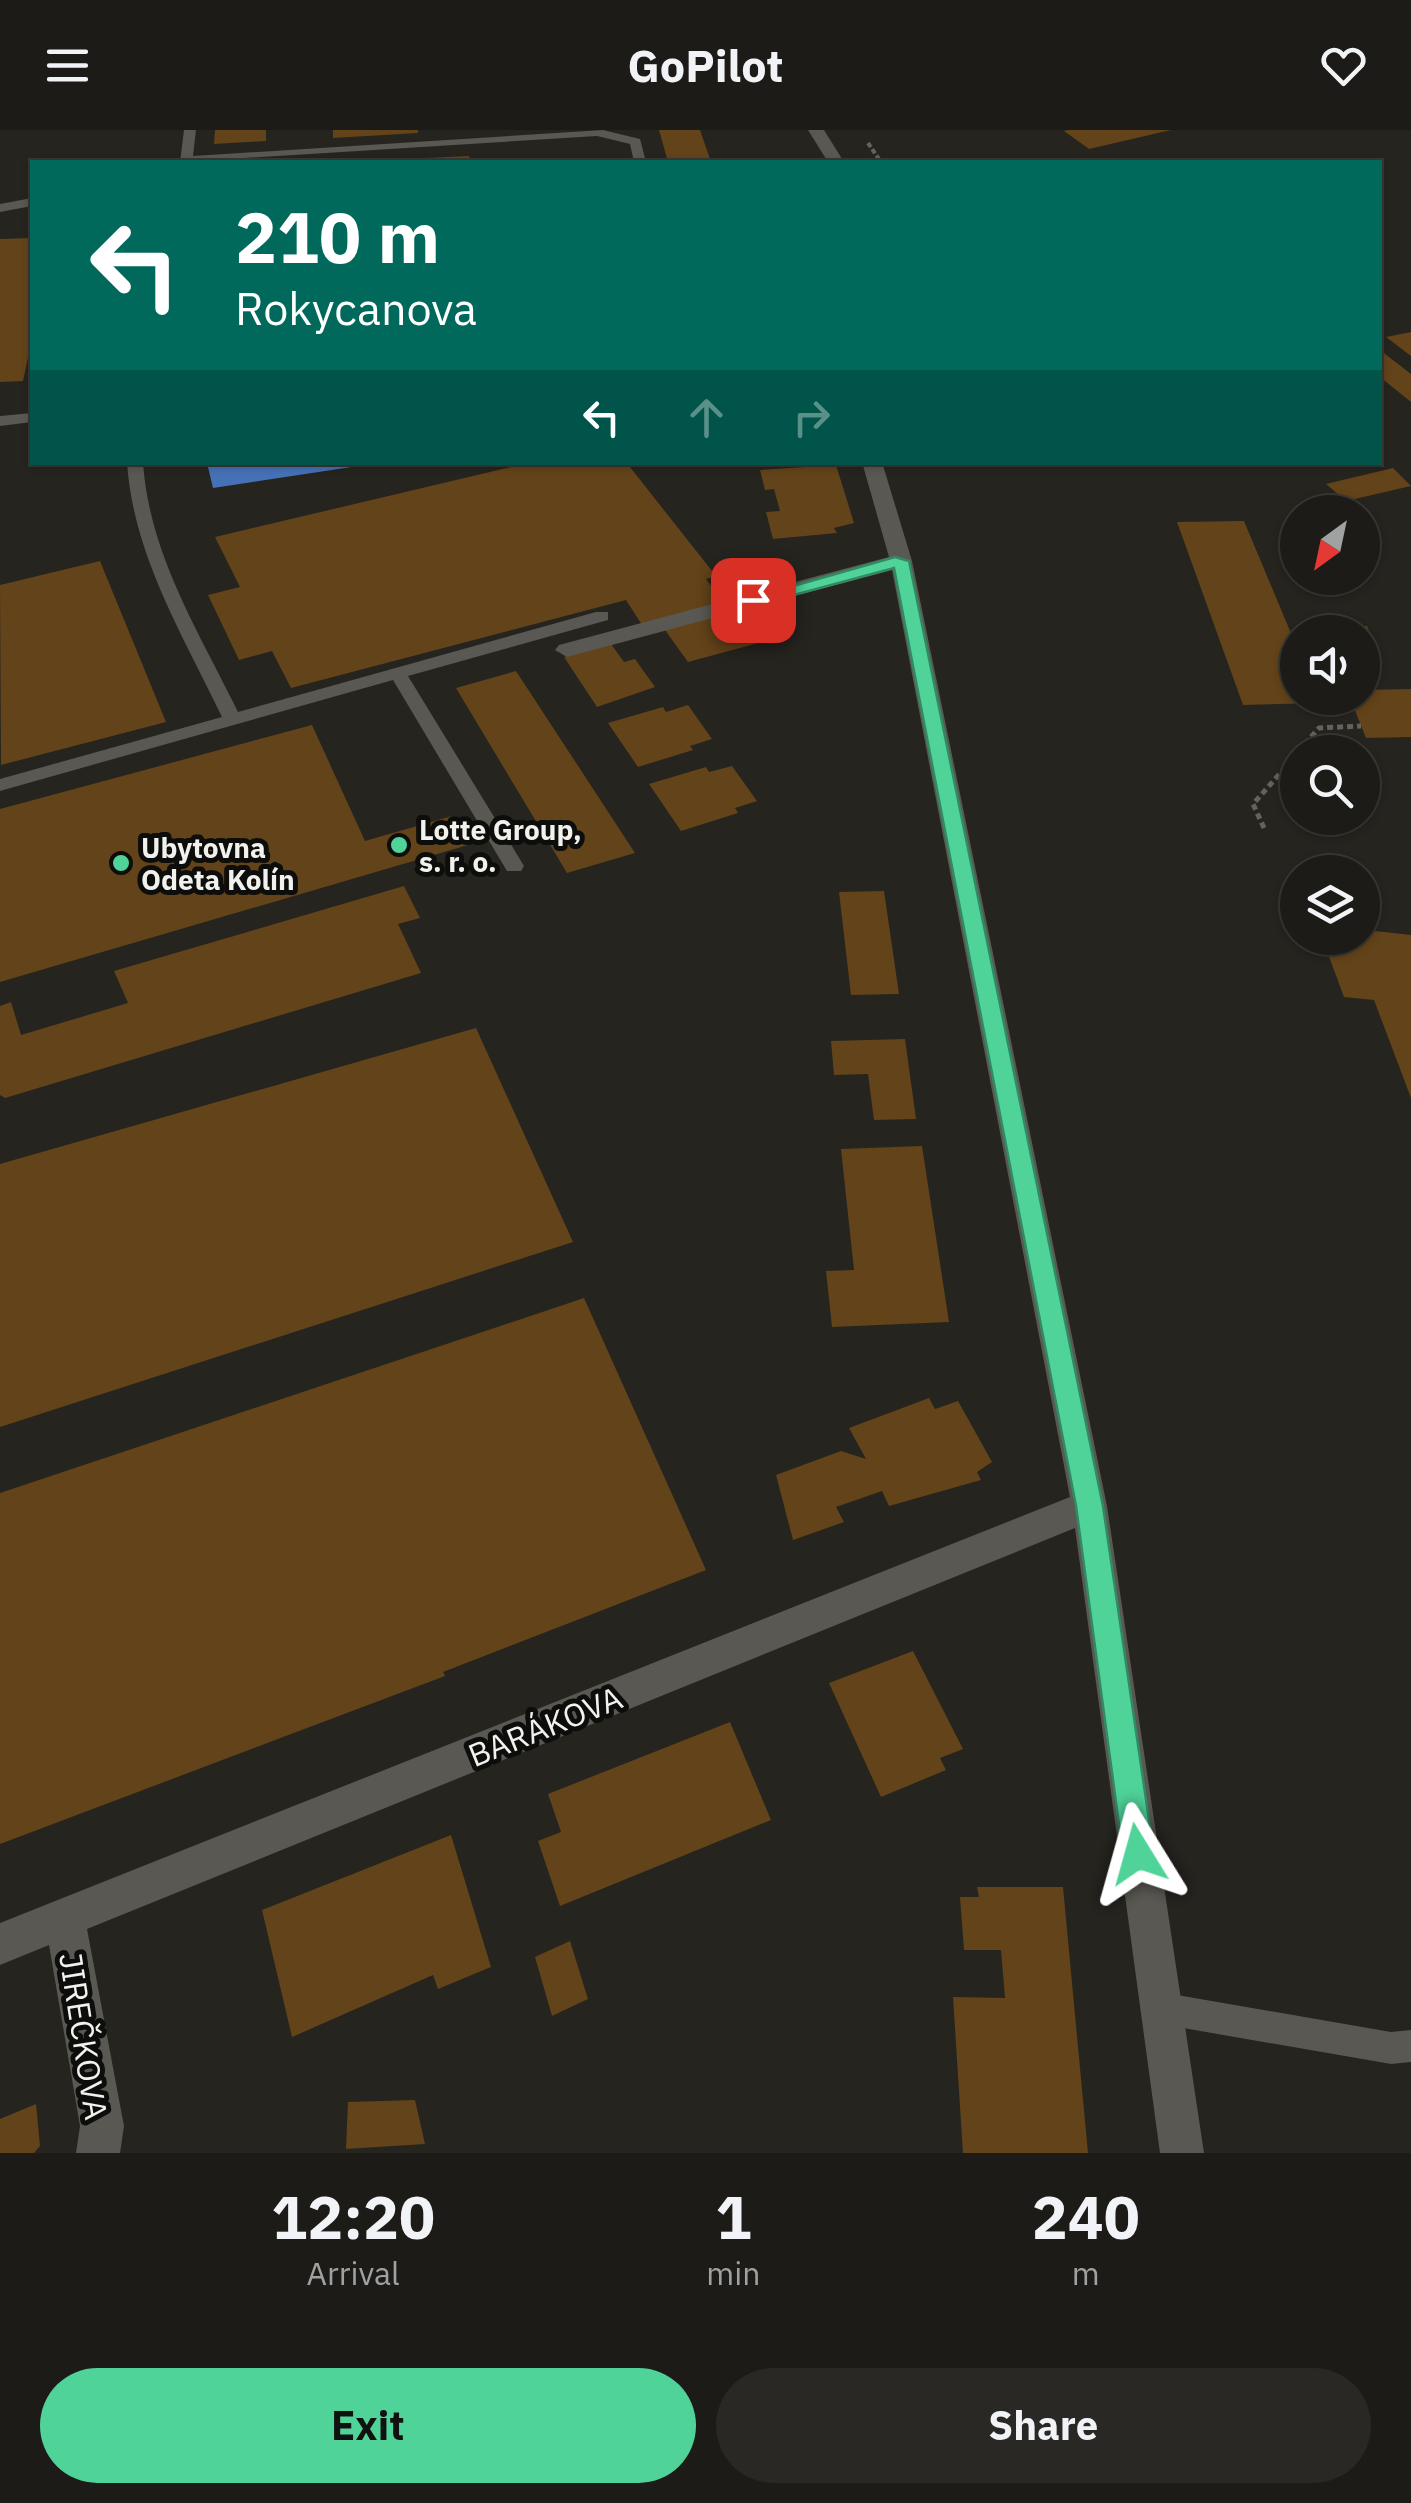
<!DOCTYPE html>
<meta charset="utf-8">
<style>
body{margin:0;font-family:"IBM Plex Sans",sans-serif;background:#292824;color:#f1f3f6;height:100vh;display:flex;flex-direction:column;font-size:38px;white-space:nowrap}
*{box-sizing:border-box;margin:0}
p{font-size:32px;color:#a0a1a1}
.icon{flex:none;width:55px;height:55px;fill:none;stroke:currentColor;stroke-width:2;stroke-linecap:round;stroke-linejoin:round}
.map{position:relative;height:2023px;overflow:hidden}
.drawer{display:flex;flex-direction:column;background:#1c1b17;flex:1}
.drawer>*{flex:none}
.banner{position:absolute;left:30px;top:30px;width:1352px;height:305px;border-radius:0px;box-shadow:0 2px 8px #0004,0 0 0 2px #3a3936;background:#00695c;color:#fff;overflow:hidden}
.needle{width:65px;rotate:213deg}
.tools{position:absolute;left:1280px;top:365px;display:grid;gap:20px}
.tools a{display:grid;place-items:center;width:100px;height:100px;border-radius:50%;background:#1c1b17;box-shadow:0 2px 8px #0004,0 0 0 2px #3a3936;font-size:50px}
.pin{position:absolute;display:grid;place-items:center;width:85px;height:85px;color:#fff;margin:-42px;border-radius:20px;box-shadow:0 5px 15px #0006}
.me{position:absolute;width:110px;margin:-55px;rotate:352deg;stroke-linejoin:round;filter:drop-shadow(0 0 8px #0008)}
.turn{display:flex;align-items:center;gap:35px;height:210px;padding:0 40px;font-size:45px}
.turn .icon{width:130px;height:130px;stroke-width:2.5}
.turn b{display:block;font-size:70px;line-height:85px}
.lanes{display:flex;align-items:center;height:95px;padding:0 40px;background:#0003;justify-content:center;gap:50px;direction:ltr}
.lanes .off{opacity:.35}
.eta{display:flex;justify-content:space-evenly;align-items:center;height:170px;text-align:center}
.eta b{font-size:60px;font-weight:700;line-height:70px}
.cta{display:flex;gap:20px;margin-top:auto;padding:20px 40px}
.cta a{flex:1;height:115px;border-radius:60px;background:#4fd399;color:#111;font-size:40px;font-weight:700;line-height:115px;text-align:center}
.cta a+a{background:#292824;color:#f1f3f6}
header{display:flex;justify-content:space-between;align-items:center;height:130px;padding:0 40px;background:#1c1b17;font-size:45px;font-weight:700}
.map>svg:first-child{display:block}
</style>
<header><svg class="icon" aria-label="menu" viewBox="0 0 24 24"><path d="M4 6h16M4 12h16M4 18h16"/></svg>GoPilot<svg class="icon" aria-label="heart" viewBox="0 0 24 24"><path d="M12 20l-8-8c-3-5 5-10 8-4 3-6 11-1 8 4z"/></svg></header>
<div class="map">
<svg width="1411" height="2023" viewBox="0 0 1411 2023">
<rect width="100%" height="100%" fill="#25241f"/>
<!-- water -->
<path fill="#4571b7" d="M356 332 358 336 213 358 207 333Z"/>
<!-- building -->
<path fill="#634319" d="M215 0H266V11L214 14Z
M333 0H418V3L333 8Z
M659 0H700L711 32H668Z
M1171 0 1089 19 1064 1 1068 0Z
M469 26 470 32H404V29Z
M32 108V209L23 251 0 252V109Z
M1411 202V226L1386 207Z
M1380 220 1411 244V272L1380 247Z
M532 332H626L716 446 706 449 725 474 642 495 626 470 291 558 272 521 239 530 208 465 240 457 215 407Z
M836 335 854 393 834 398 837 403 773 409 766 382 780 381 774 359 765 360 760 340Z
M1393 338 1411 356 1346 371 1326 354Z
M1244 391 1298 520V568H1317L1319 573 1243 575 1177 392Z
M100 431 166 592 1 635 0 455Z
M752 477 777 508 688 532 665 500Z
M1367 496 1374 513H1362V502H1341L1339 497Z
M611 514 624 532 635 529 655 557 597 577 564 527Z
M516 541 635 723 567 743 456 558Z
M1411 559V607L1366 608 1350 568H1362V560Z
M688 575 712 609 690 616 693 620 638 637 608 593 663 577 666 582Z
M312 595 365 711 452 686 468 715 0 852V679Z
M732 636 757 671 735 678 738 683 681 701 649 654 706 637 709 642Z
M404 756 420 788 398 794 421 843 5 968 0 965V876L11 872 21 905 128 873 114 841Z
M884 761 899 864 851 865 839 762Z
M1375 801 1411 805V968L1374 870 1344 867 1322 808H1362Z
M476 898 573 1112 0 1297V1034Z
M905 909 916 989 874 990 868 944 834 945 831 911Z
M922 1016 949 1192 832 1197 826 1141 854 1140 841 1019Z
M584 1168 706 1440 443 1542 445 1546 0 1714V1363Z
M929 1268 935 1279 958 1271 992 1332 977 1342 981 1350 889 1376 882 1361 836 1377 844 1392 793 1410 776 1345 841 1321 866 1329 849 1298Z
M913 1521 963 1619 940 1628 946 1640 881 1667 829 1553Z
M730 1592 771 1690 560 1776 538 1711 561 1702 548 1664Z
M451 1705 491 1837 438 1859 433 1845 292 1907 262 1780Z
M977 1757H1063L1088 2023H963L953 1867 1005 1868 1001 1820H964L960 1767H979Z
M570 1811 588 1869 552 1886 535 1827Z
M415 1970 425 2014 346 2019 348 1972Z
M36 1974 40 2016 34 2023H0V1989Z"/>
<g fill="none" stroke-linecap="round" stroke-linejoin="round">
<!-- path-far1 -->
<path stroke="#63625d" stroke-width="4" stroke-dasharray="5 2.5" stroke-linecap="butt" d="M868 13 881 32"/>
<!-- path -->
<path stroke="#63625d" stroke-width="5" stroke-dasharray="6 4" stroke-linecap="butt" d="M1298 622 1319 598 1361 596
M1264 698 1253 674 1298 623"/>
<!-- lane -->
<path fill="#595852" fill-rule="evenodd" d="M184 0H196L193 26 603 0 640 9 646 32H634L630 14 597 6 180 32Z
M32 68V76L0 82V74Z
M32 283V292L0 296V286Z
M127 332H143C149 424 199 502 238 582L596 482H608V490L408 546 524 736 521 741H507L393 550 0 661V649L222 587C183 505 133 425 127 332Z
M1160 1862 1391 1902 1411 1900V1932L1391 1934 1160 1894 1149 1889 1144 1878 1149 1867Z"/>
<!-- street -->
<path fill="#595852" fill-rule="evenodd" d="M808 0H824L844 32H828Z
M862 332H882L912 431 1107 1376 1204 2023H1160L1075 1398 87 1799 124 1996 120 2023H76L80 1996 49 1815 0 1835V1793L1070 1367 892 440 567 527 555 520 559 515 889 427Z"/>
</g>
<!-- route -->
<path fill="#4fd399" stroke="#338963" stroke-width="2.5" d="M895 427 909 431 1103 1376 1154 1724 1149 1734 1138 1739 1128 1734 1123 1724 1076 1376 894 438 753 476 744 470Z"/>
<!-- markers -->
<g fill="#4fd399" stroke="#0d0d0b" stroke-width="4">
<circle cx="399" cy="715" r="10"/>
<circle cx="121" cy="733" r="10"/>
</g>
<g text-anchor="middle" dominant-baseline="central" stroke-width="10" stroke-linejoin="round" paint-order="stroke">
<!-- poi labels -->
<g font-size="28" font-weight="bold" fill="#f1f1ed" stroke="#0d0d0b" text-anchor="start">
<text x="419" y="699">Lotte Group,<tspan x="419" dy="32">s. r. o.</tspan></text>
<text x="141" y="717">Ubytovna<tspan x="141" dy="32">Odeta Kolín</tspan></text>
</g>
<!-- near-street labels -->
<g font-size="32" fill="#f1f1ed" stroke="#0d0d0b">
<text transform="translate(545 1596) rotate(-22)">BARÁKOVA</text>
<text transform="translate(84 1906) rotate(81)">JIREČKOVA</text>
</g>
</g>
</svg>
<div class="tools">
<a><svg class="needle" viewBox="-14 -14 28 28"><path d="M0-13l5 13h-10z" fill="#e53935"/><path d="M0 13l5-13h-10z" fill="#a0a1a1"/></svg></a>
<a><svg class="icon" aria-label="sound" viewBox="0 0 24 24"><path d="M4 9h4l5-4v14l-5-4H4zM17 9q2 3 0 6"/></svg></a>
<a><svg class="icon" aria-label="search" viewBox="0 0 24 24"><circle cx="10" cy="10" r="6"/><path d="M15 15l6 6"/></svg></a>
<a><svg class="icon" aria-label="layers" viewBox="0 0 24 24"><path d="M12 4l9 5-9 5-9-5zM3 14l9 5 9-5"/></svg></a>
</div>
<div class="pin" style="left:753px;top:470px;background:#d93025"><svg class="icon" aria-label="arrive" viewBox="0 0 24 24"><path d="M6 21V4h12l-3 4 3 4H6"/></svg></div>
<svg class="me" style="left:1138px;top:1724px" viewBox="-20 -20 40 40"><path d="M0-17L14 15 0 8-14 15z" fill="#4fd399" stroke="#fff" stroke-width="4"/></svg>
<div class="banner">
<div class="turn"><svg class="icon" aria-label="left" viewBox="0 0 24 24"><path d="M17 20v-9H6M10 6l-5 5 5 5"/></svg><div><b>210 m</b>Rokycanova</div></div>
<div class="lanes"><svg class="icon" aria-label="left" viewBox="0 0 24 24"><path d="M17 20v-9H6M10 6l-5 5 5 5"/></svg><svg class="icon off" aria-label="ahead" viewBox="0 0 24 24"><path d="M12 20V5M6 11l6-6 6 6"/></svg><svg class="icon off" aria-label="right" viewBox="0 0 24 24"><path d="M7 20v-9h11M14 6l5 5-5 5"/></svg></div>
</div>
</div>
<section class="drawer">
<div class="eta">
<div><b>12:20</b><p>Arrival</p></div>
<div><b>1</b><p>min</p></div>
<div><b>240</b><p>m</p></div>
</div>
<div class="cta"><a>Exit</a><a>Share</a></div>
</section>
